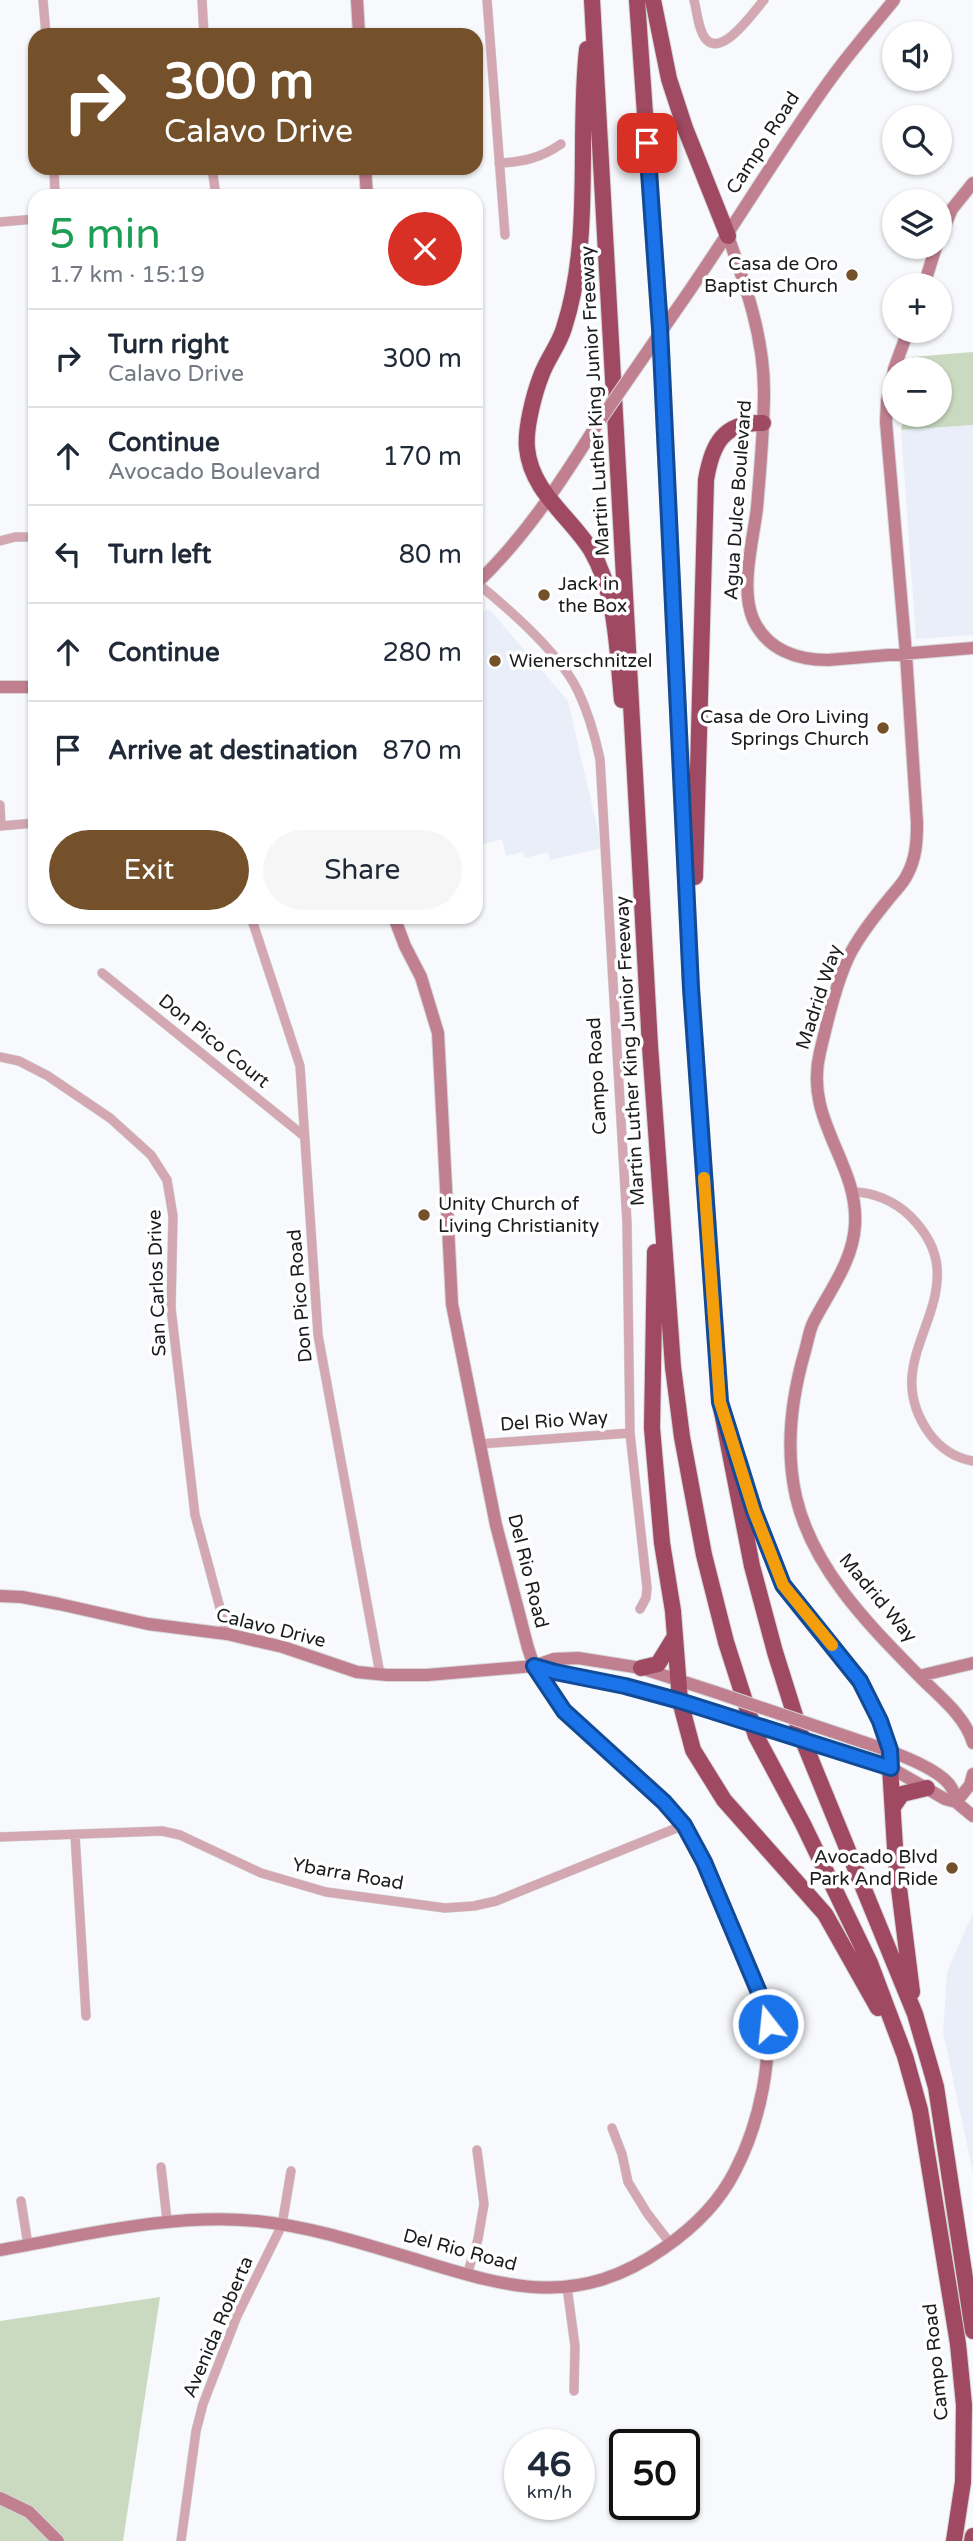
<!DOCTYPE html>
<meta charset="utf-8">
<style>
body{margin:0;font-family:"Varela Round",sans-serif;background:#f6f6f7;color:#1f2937;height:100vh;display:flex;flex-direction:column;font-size:26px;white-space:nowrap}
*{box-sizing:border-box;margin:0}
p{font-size:23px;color:#747a83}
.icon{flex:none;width:38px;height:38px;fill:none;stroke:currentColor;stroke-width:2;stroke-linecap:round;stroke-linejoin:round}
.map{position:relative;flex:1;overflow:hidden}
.sheet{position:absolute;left:28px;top:189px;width:455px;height:735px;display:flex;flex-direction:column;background:#fff;border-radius:21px;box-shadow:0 2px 5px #0004}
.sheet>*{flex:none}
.guide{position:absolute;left:28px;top:28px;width:455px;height:147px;border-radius:21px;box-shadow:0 2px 5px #0004;background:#74512a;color:#fff;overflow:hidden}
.controls{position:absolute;left:882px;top:21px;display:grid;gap:14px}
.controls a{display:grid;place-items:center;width:70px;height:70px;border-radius:50%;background:#fff;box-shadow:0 2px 5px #0004;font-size:35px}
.speed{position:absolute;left:504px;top:2429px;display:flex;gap:14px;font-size:35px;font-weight:700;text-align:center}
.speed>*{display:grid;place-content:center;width:91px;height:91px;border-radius:50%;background:#fff;box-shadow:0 2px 5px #0004;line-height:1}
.speed small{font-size:18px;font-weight:400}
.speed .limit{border:4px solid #111;border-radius:10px;background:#fff;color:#111}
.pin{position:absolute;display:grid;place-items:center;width:60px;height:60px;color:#fff;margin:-30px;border-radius:14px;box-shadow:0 4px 10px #0006}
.me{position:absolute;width:77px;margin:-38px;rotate:344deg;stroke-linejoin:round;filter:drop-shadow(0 0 5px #0008)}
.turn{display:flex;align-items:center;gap:24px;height:147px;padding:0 21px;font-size:32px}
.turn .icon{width:91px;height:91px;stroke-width:2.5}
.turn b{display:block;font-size:49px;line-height:60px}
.round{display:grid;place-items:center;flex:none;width:74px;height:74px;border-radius:37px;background:#f6f6f7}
.headline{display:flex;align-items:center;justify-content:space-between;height:119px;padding:0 21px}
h1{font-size:42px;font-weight:600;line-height:52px;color:#1e9e55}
.cta{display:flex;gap:14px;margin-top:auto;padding:14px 21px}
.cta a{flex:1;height:80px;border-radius:42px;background:#74512a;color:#fff;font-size:28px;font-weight:600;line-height:80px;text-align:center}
.cta a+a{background:#f6f6f7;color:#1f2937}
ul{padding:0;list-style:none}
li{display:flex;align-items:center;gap:21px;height:98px;padding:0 21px;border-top:2px solid #e0e1e3}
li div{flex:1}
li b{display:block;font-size:26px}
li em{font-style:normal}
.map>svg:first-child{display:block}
</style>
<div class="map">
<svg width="973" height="2541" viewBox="0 0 973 2541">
<rect width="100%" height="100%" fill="#f8f9fc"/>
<!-- built -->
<path fill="#e9eef8" d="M973 425V635L916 639 901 430Z
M490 610 568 701 602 848 550 860 548 852 525 858 523 852 506 856 502 839 476 846V612Z
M973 1913V2173L943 2032 947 1972Z"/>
<!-- green -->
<path fill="#c9dac1" d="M973 352V425L901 430 904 415H940V369H910L912 357Z
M160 2297 123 2541H0V2321Z"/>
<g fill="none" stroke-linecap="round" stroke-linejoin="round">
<!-- street casing -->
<g stroke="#d5d6d8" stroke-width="10">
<path id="street" d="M43 0 46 35
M202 0 204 35
M487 0 505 235
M694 0C697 11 698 29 705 38 721 60 754 11 764 0
M499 163C523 162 541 158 561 144
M54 168 55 196
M212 168 216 196
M0 222 35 219
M0 541 15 537H35
M477 583C509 609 560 654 578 691 588 712 595 736 600 759L627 1223 630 1433 647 1588 646 1598 640 1609
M0 805 1 826
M0 826 35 823
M251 917 300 1066 318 1335 380 1674
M102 973 304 1136
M0 1057 19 1061 48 1076 110 1118 151 1155 167 1180 173 1216 171 1308 195 1515 227 1634
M852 1192C872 1191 896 1202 910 1216 924 1230 935 1246 937 1267 942 1326 884 1369 929 1433 940 1448 955 1458 973 1461
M480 1444 630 1433
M75 1835 86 2016
M0 1837 162 1831 180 1835 261 1873 326 1892 445 1908 474 1906 496 1901 684 1825
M612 2128 622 2154 628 2182 647 2213 670 2243
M161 2167 167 2220
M21 2201 28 2245
M467 2275 478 2239 484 2204 477 2150
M567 2287 575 2346 574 2391
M181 2541 196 2431 203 2404 237 2316 282 2225 291 2171"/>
</g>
<!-- secondary casing -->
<g stroke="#d5d6d8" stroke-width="14">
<path id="secondary" d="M357 0 359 35
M365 168 367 196
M728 236C746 287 764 337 764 391 764 430 760 470 757 508 753 541 740 588 753 619 767 650 797 660 828 660L973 648
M940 237 952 209 973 183
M924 285 936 247
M674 313C728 237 775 156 830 80 850 52 873 26 894 0
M894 369 908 331
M894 370 887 401 886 422 906 654 917 823C917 841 916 859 907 875 903 884 894 892 888 900 874 917 859 936 849 956 836 983 827 1023 820 1052 803 1121 859 1162 855 1225 853 1261 830 1290 814 1321 809 1330 808 1341 805 1351 791 1399 785 1448 796 1497 813 1570 870 1626 921 1678 940 1697 965 1716 973 1743
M476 584C524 538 559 485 594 429
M0 687H35
M0 1596 22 1597 59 1604 148 1624 227 1634 283 1647 357 1672 387 1675H427L534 1666 554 1659 578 1658 641 1668 715 1692
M534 1666 555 1672 625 1686 713 1712
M919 1676 973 1663
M863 1742C885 1749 939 1767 951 1787 954 1791 955 1797 956 1802
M819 1745 891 1768 945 1799 956 1802 973 1816
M956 1802 970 1785 973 1774
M0 2250C85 2235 170 2213 257 2221 314 2227 367 2245 421 2261 512 2289 579 2308 664 2248 693 2228 719 2203 735 2171 759 2125 776 2053 763 2002L704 1862 687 1830 664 1802 564 1711 534 1666 528 1648 496 1525 452 1304 438 1033 421 977 405 946 394 917
M0 2498 29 2512 58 2541"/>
</g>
<!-- highway casing -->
<g stroke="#d5d6d8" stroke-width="18">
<path id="highway" d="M592 0 650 1046 673 1367 682 1437 704 1555 726 1642 756 1736 803 1824 870 1963 905 2056 920 2110 958 2344 964 2405 963 2482 954 2541
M637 0 660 328 691 987 720 1402 752 1566 775 1652 802 1738 915 2014 936 2087 973 2331
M653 0 669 79 685 128 728 236
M587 49C577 141 593 238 564 328 559 345 547 359 541 376 534 394 525 429 527 448 531 492 570 516 591 550 617 594 617 651 622 700
M695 877 706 480C712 444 723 422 763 423
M655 1252 652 1428 662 1543 673 1611 680 1701 693 1750 724 1800 825 1914 878 2008
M739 1461 754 1511 783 1585 860 1681 880 1721 889 1750 896 1864 912 1992
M641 1668 658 1664 674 1638
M893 1807 902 1794 927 1788
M972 2541 973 2536"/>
</g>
<!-- street -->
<use href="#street" stroke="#d4a8b2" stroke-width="9"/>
<!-- secondary -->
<use href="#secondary" stroke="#c08090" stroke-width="12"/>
<!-- highway -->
<use href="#highway" stroke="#a04963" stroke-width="16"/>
<!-- secondary-bridge casing -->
<g stroke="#d5d6d8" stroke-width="14" stroke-linecap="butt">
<path id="secondary-bridge" d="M594 429 674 313
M715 1692 863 1742
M713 1712 819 1745"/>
</g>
<!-- secondary-bridge -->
<use href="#secondary-bridge" stroke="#c08090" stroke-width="12"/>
</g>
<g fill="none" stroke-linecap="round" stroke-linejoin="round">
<!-- route casing -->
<g stroke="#114b97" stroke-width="18">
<path id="route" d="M647 143 660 328 691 988 720 1402 754 1511 783 1585 860 1681 880 1721 890 1750 891 1768 680 1701 625 1686 555 1672 534 1666 564 1711 664 1802 684 1825 704 1862 755 1983 763 2002 768 2024"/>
</g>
<!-- route -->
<use href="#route" stroke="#1a73e8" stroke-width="12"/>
<!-- slow -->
<path stroke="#f59e0b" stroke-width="12" d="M704 1178 720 1402 754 1511 783 1585 832 1645"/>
</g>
<!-- markers -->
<g fill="#74512a" stroke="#fff" stroke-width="2.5">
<circle cx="852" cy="275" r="7"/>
<circle cx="544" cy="595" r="7"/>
<circle cx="495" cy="661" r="7"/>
<circle cx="883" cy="728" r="7"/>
<circle cx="424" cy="1215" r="7"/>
<circle cx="952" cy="1868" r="7"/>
</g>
<g text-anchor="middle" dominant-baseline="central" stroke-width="7" stroke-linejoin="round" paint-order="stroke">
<!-- street labels -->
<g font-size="19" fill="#1b1c1d" stroke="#fff">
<text transform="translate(763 143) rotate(-57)">Campo Road</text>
<text transform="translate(595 401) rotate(-93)">Martin Luther King Junior Freeway</text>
<text transform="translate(738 500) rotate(-86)">Agua Dulce Boulevard</text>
<text transform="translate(819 997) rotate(-72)">Madrid Way</text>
<text transform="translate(214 1041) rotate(39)">Don Pico Court</text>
<text transform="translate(630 1051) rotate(-93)">Martin Luther King Junior Freeway</text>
<text transform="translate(597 1076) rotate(-93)">Campo Road</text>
<text transform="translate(157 1283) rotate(-92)">San Carlos Drive</text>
<text transform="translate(300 1296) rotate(-95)">Don Pico Road</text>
<text transform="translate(554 1421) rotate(-4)">Del Rio Way</text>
<text transform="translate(528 1571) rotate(76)">Del Rio Road</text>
<text transform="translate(878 1598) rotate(50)">Madrid Way</text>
<text transform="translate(271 1628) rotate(14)">Calavo Drive</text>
<text transform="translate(348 1874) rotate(10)">Ybarra Road</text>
<text transform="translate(460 2250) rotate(15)">Del Rio Road</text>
<text transform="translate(218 2327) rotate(-67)">Avenida Roberta</text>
<text transform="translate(936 2362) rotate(-96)">Campo Road</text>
</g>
<!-- poi labels -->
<g font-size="19" fill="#1b1c1d" stroke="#fff" text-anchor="end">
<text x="838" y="264">Casa de Oro<tspan x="838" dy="22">Baptist Church</tspan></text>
<text x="558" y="584" text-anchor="start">Jack in<tspan x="558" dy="22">the Box</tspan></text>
<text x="509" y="661" text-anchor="start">Wienerschnitzel</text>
<text x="869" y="717">Casa de Oro Living<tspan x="869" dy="22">Springs Church</tspan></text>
<text x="438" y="1204" text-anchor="start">Unity Church of<tspan x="438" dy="22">Living Christianity</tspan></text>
<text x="938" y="1857">Avocado Blvd<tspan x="938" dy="22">Park And Ride</tspan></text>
</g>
</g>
</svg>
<div class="controls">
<a><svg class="icon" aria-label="sound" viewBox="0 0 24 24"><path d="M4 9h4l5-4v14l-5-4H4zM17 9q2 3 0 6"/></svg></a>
<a><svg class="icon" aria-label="search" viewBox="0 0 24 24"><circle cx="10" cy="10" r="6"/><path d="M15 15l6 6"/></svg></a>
<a><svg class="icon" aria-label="layers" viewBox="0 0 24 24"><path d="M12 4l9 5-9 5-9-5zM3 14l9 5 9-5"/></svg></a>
<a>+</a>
<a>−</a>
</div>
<div class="speed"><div>46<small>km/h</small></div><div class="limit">50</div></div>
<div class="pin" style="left:647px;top:143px;background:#d93025"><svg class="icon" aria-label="arrive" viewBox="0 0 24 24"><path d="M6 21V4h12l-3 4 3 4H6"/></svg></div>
<svg class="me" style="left:768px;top:2024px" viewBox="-20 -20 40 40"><circle r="17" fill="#1a73e8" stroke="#fff" stroke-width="3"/><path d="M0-11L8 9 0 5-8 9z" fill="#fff"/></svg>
<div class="guide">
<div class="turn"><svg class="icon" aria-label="right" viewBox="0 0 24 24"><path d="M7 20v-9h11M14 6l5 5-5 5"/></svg><div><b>300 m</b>Calavo Drive</div></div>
</div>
<section class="sheet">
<div class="headline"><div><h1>5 min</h1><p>1.7 km · 15:19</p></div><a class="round" style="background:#d93025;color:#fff"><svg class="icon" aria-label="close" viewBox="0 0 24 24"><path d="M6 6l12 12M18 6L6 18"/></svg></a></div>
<ul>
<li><svg class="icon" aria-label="right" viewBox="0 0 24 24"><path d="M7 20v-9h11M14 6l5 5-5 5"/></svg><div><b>Turn right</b><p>Calavo Drive</p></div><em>300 m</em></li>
<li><svg class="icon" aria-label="ahead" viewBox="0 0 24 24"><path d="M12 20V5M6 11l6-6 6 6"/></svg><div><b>Continue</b><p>Avocado Boulevard</p></div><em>170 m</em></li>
<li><svg class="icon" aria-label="left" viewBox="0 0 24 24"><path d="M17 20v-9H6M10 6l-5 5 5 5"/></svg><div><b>Turn left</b></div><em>80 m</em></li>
<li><svg class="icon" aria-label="ahead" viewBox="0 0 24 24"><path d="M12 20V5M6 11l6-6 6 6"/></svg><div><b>Continue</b></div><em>280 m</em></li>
<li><svg class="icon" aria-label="arrive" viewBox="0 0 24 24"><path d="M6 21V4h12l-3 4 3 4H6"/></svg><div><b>Arrive at destination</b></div><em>870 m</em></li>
</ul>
<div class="cta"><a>Exit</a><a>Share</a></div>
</section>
</div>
